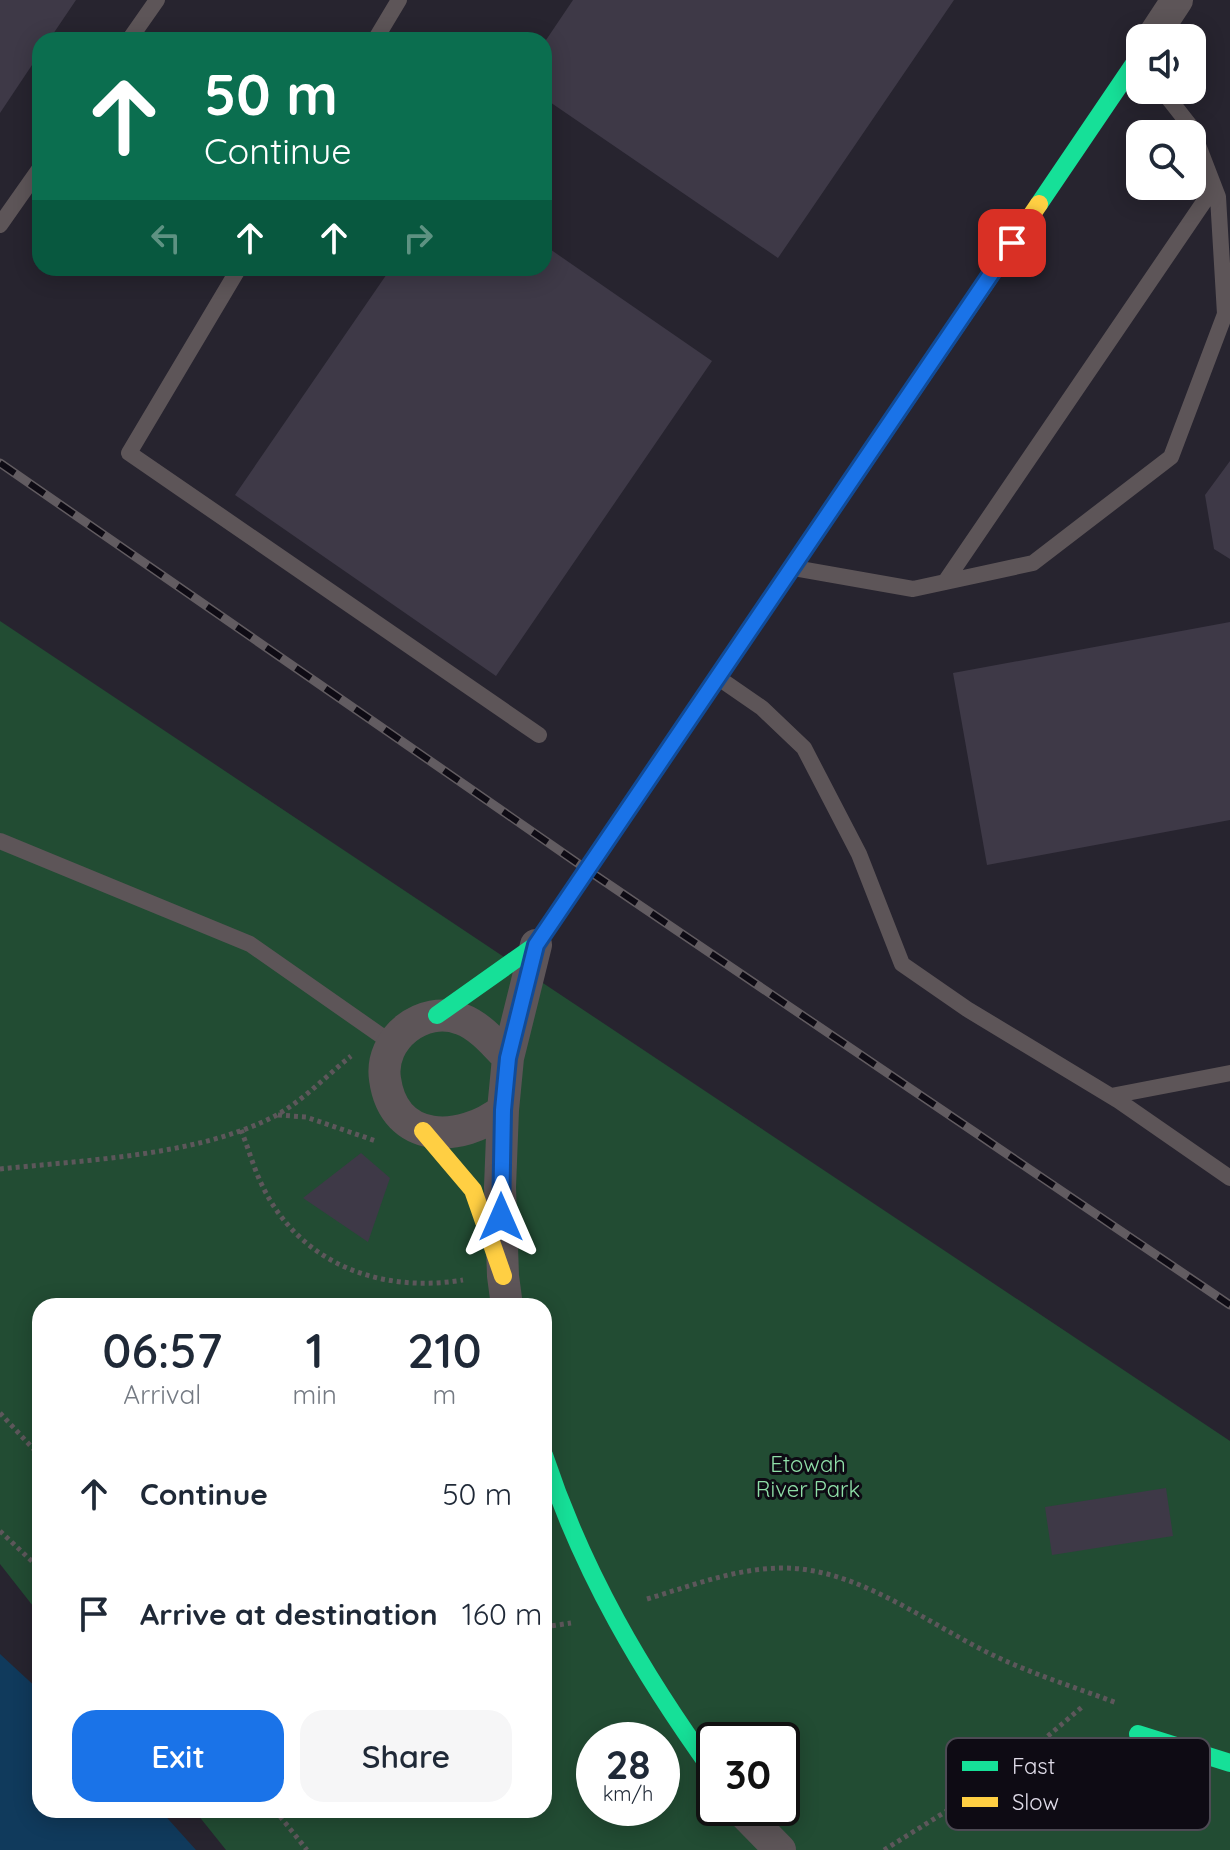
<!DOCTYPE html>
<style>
body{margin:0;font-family:Quicksand,sans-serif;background:#f6f6f7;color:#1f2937;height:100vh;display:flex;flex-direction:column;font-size:30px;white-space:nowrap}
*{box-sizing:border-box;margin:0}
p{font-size:26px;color:#747a83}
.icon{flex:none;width:44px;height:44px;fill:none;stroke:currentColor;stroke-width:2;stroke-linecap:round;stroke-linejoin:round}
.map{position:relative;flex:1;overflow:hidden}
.drawer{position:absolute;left:32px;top:1298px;width:520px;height:520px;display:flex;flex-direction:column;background:#fff;border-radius:24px;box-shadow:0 4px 20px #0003}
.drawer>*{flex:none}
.banner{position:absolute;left:32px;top:32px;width:520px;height:244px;border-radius:24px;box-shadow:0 4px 20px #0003;background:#0b6e4f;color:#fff;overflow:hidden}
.controls{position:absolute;left:1126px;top:24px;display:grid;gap:16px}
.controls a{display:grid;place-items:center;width:80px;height:80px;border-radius:16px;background:#fff;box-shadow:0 4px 20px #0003;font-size:40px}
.speed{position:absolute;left:576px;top:1722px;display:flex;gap:16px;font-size:40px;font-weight:700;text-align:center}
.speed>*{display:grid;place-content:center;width:104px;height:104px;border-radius:50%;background:#fff;box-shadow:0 4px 20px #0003;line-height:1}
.speed small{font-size:20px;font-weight:400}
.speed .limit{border:4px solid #111;border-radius:12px;background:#fff;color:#111}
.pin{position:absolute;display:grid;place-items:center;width:68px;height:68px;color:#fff;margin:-34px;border-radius:16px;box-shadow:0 4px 12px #0006}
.me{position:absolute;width:88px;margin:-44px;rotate:0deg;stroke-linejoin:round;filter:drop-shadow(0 0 6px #0008)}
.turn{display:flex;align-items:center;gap:28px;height:168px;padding:0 40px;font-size:36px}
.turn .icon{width:104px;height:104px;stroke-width:2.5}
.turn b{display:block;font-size:56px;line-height:68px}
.lanes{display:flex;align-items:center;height:76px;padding:0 40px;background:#0003;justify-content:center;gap:40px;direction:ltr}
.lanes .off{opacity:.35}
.eta{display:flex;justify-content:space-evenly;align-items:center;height:136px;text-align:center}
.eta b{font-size:48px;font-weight:600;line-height:56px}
.button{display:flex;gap:16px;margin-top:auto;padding:16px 40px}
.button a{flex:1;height:92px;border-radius:24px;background:#1a73e8;color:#fff;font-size:32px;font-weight:600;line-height:92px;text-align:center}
.button a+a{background:#f6f6f7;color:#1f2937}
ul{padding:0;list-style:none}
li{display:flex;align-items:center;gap:24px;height:120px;padding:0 40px}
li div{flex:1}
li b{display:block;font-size:30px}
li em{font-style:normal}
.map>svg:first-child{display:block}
</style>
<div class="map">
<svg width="1230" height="1850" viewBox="0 0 1230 1850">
<rect width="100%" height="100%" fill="#27242f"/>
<!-- green -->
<path fill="#224c33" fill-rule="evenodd" d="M0 621 1230 1441V1850H226L194 1810H544V1306H40V1615L0 1564ZM594 1740H662V1808H594ZM714 1740H782V1808H714Z"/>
<!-- water -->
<path fill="#103a5c" d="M0 1654 40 1691V1810H160L196 1850H0Z"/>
<!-- building -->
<path fill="#3e3947" d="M0 0H76L49 40H40V53L0 113Z
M573 0H954L778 258 544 98V43Z
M544 245 712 361 496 676 235 495 391 268H544Z
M1230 461V559L1214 549 1205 495Z
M1230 622V820L987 865 953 673Z
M361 1153 390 1178 368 1242 303 1198Z
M1166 1488 1173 1536 1052 1555 1045 1507Z"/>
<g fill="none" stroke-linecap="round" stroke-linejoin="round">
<!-- path -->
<path stroke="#5d575b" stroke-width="5" stroke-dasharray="4 4" stroke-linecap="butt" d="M278 1115 306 1117 376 1141
M241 1130C248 1147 253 1166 261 1183 298 1263 379 1294 463 1280
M0 1169C85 1160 198 1156 275 1116 304 1100 326 1076 351 1056
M0 1413 40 1456
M0 1531 40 1569
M647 1599C691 1586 736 1568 783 1568 860 1568 930 1626 997 1657 1035 1675 1077 1688 1117 1703
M544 1627 571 1623
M275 1810 307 1850
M884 1850 995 1781 1082 1707"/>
<!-- lane -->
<path stroke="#5d5558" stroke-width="16" d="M129 40 157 0
M375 40 399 0
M0 225 40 168
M239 268 129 453 539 735
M794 568 913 589 1033 563 1171 457 1225 314 1218 197 1191 127 1162 90
M945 582 1214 187
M720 679 762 708 804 748 859 854 902 964 967 1009 1119 1101 1230 1178
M0 841 250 944 393 1044
M1111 1096 1230 1073"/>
<!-- street -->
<path stroke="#5d5558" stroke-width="32" d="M1152 38 1177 0
M503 1110C461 1143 394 1145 385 1079 379 1039 423 1004 461 1019 480 1026 494 1043 508 1058
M507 1306 503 1276 500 1187 503 1110 508 1058 536 945
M739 1808 780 1850"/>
<!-- fast -->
<path stroke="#16e098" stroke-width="18" d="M1039 204 1140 55
M437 1015 536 945 819 528
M544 1455C583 1573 642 1673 714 1773
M1138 1734 1230 1763"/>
<!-- slow -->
<path stroke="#ffcf43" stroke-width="18" d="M819 528 1039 204
M423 1131 473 1190 503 1276"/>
<!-- rail casing -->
<g stroke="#625c61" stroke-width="9">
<path id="rail" d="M0 463 589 871 1230 1305"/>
</g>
<!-- rail -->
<use href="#rail" stroke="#0e0b14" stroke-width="6" stroke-dasharray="18" stroke-linecap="butt"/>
</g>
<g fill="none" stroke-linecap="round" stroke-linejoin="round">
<!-- route casing -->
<g stroke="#114b97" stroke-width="20">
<path id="route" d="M501 1217 503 1110 508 1058 536 945 1012 243"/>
</g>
<!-- route -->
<use href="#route" stroke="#1a73e8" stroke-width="14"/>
</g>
<g text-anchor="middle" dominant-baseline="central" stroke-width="6" stroke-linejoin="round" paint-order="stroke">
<!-- park labels -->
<g font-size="22" fill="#8fdfa8" stroke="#0e0b14">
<text x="808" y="1464">Etowah<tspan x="808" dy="25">River Park</tspan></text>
</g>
</g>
<!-- legend -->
<rect x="946" y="1738" width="264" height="92" rx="12" fill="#0e0b14" stroke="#4d4a54" stroke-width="2"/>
<rect x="962" y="1761" width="36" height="10" fill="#16e098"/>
<rect x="962" y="1797" width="36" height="10" fill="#ffcf43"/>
<g font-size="22" fill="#e1ddea">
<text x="1012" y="1774">Fast</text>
<text x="1012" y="1810">Slow</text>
</g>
</svg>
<div class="controls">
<a><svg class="icon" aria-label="sound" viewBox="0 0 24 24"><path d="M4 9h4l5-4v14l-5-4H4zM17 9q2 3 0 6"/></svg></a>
<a><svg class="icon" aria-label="search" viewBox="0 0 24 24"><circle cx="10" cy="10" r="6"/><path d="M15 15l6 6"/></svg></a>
</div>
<div class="speed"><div>28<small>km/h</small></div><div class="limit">30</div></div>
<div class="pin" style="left:1012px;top:243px;background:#d93025"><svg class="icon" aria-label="arrive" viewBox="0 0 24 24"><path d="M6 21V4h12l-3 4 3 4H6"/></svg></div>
<svg class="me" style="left:501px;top:1217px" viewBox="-20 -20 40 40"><path d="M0-17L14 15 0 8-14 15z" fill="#1a73e8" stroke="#fff" stroke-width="4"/></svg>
<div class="banner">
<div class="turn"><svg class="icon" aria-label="ahead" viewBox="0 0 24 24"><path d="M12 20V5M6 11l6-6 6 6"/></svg><div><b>50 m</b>Continue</div></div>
<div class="lanes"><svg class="icon off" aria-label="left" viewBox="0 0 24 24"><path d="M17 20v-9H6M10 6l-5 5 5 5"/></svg><svg class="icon" aria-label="ahead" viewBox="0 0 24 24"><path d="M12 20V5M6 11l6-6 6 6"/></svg><svg class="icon" aria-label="ahead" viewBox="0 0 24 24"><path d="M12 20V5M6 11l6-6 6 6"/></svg><svg class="icon off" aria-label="right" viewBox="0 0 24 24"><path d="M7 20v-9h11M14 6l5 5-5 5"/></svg></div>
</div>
<section class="drawer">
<div class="eta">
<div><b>06:57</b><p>Arrival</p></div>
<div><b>1</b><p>min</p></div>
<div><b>210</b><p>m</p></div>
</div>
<ul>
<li><svg class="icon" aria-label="ahead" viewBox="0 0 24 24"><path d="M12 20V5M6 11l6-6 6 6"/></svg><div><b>Continue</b></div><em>50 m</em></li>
<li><svg class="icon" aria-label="arrive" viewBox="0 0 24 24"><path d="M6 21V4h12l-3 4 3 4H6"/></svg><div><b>Arrive at destination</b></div><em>160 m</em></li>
</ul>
<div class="button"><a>Exit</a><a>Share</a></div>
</section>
</div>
